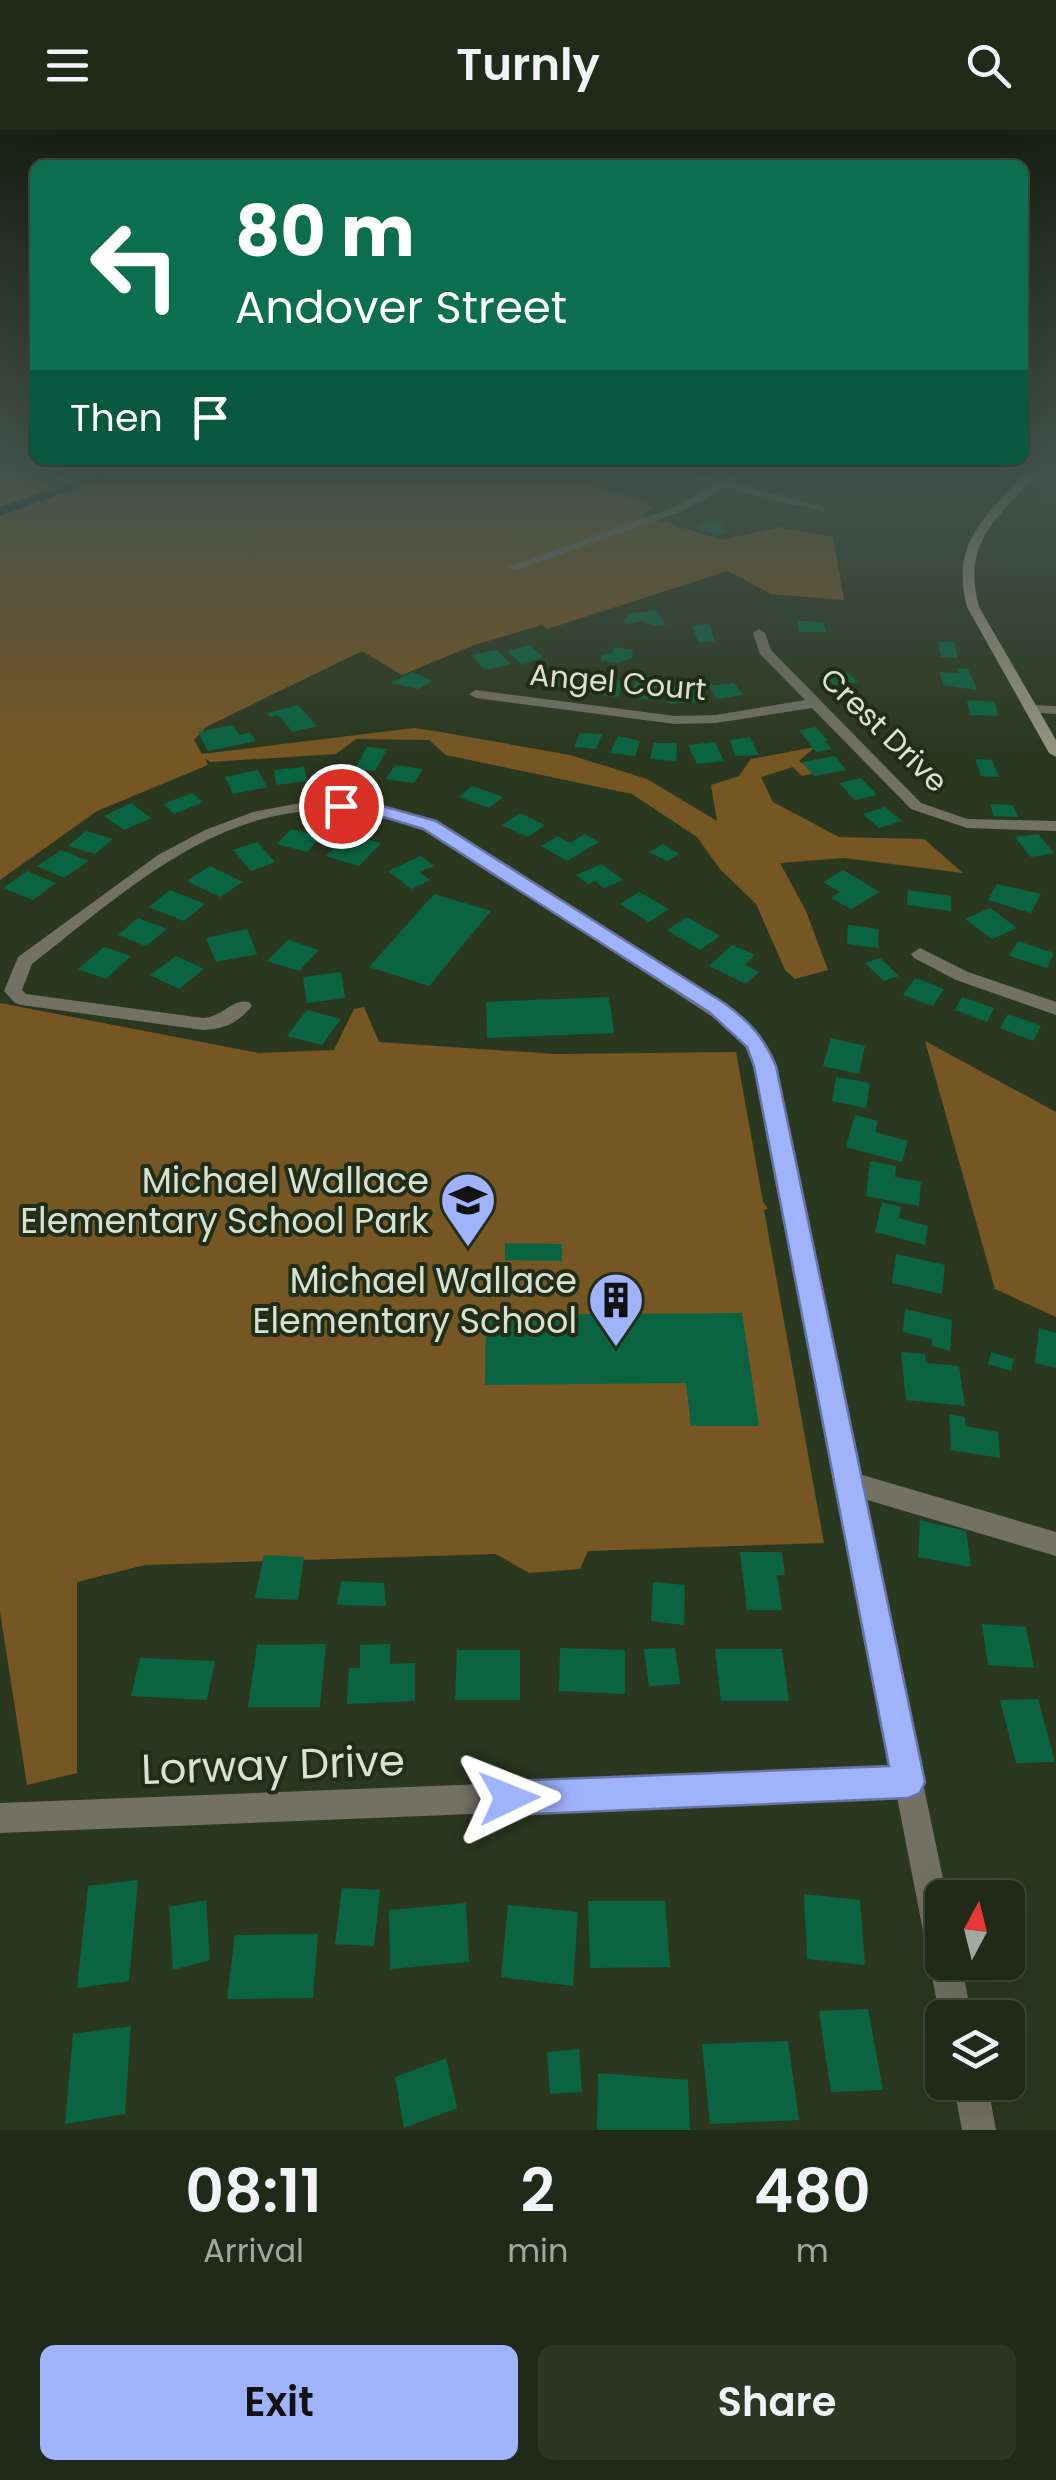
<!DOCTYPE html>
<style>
body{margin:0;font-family:Poppins,sans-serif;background:#2d3625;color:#f1f3f6;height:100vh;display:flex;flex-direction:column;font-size:38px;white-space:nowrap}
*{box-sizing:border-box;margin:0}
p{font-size:32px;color:#a2a7a2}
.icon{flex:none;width:55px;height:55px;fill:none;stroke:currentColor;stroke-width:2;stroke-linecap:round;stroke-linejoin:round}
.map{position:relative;height:2000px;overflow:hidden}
.panel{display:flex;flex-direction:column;background:#202a18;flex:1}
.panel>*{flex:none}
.top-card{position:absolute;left:30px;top:30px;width:998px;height:305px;border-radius:15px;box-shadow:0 10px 40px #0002,0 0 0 2px #3d4637;background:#0b6e4f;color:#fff;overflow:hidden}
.needle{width:65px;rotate:7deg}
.buttons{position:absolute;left:925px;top:1750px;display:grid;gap:20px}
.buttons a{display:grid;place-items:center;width:100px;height:100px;border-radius:15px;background:#202a18;box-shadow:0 10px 40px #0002,0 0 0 2px #3d4637;font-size:50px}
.pin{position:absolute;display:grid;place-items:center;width:85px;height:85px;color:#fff;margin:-42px;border:5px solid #fff;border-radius:50%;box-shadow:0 2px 10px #0007}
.me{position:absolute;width:110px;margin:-55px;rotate:88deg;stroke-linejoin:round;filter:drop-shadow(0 0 8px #0008)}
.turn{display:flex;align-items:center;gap:35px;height:210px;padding:0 40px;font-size:45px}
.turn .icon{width:130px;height:130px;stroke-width:2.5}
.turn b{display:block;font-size:70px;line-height:85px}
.then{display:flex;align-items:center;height:95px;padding:0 40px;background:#0003;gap:20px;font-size:38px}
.eta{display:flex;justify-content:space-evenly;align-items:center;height:170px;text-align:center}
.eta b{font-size:60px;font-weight:600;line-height:70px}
.button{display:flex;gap:20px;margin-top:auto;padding:20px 40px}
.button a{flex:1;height:115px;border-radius:15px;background:#9fb3fd;color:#111;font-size:40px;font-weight:600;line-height:115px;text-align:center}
.button a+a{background:#2d3625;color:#f1f3f6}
header{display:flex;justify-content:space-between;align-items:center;height:130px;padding:0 40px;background:#202a18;font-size:45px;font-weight:600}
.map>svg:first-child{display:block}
</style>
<header><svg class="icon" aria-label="menu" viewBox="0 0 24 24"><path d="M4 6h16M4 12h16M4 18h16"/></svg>Turnly<svg class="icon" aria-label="search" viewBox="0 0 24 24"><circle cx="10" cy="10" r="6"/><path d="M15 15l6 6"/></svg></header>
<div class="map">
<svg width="1056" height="2000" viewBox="0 0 1056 2000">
<rect width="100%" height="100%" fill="#2b3820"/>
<!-- green -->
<path fill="#765623" d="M0 342H546L636 369 653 378 642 385 722 410 779 397 833 407 844 470 771 464 728 441 547 499 542 495 474 515 402 545 362 521 206 597 194 610 202 624 414 598 435 601 570 625 647 649 717 691 711 655 739 646 751 629 815 617 799 631 817 643 802 646 793 637 761 647 773 672 839 707 924 709 963 743 844 728 780 733 806 781 828 840 795 849 785 840 756 774 720 739 697 707 632 664 446 625 429 610 356 609 336 624 210 632 205 628 208 635 97 681 0 750Z
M0 873 259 923 334 920 354 879 364 877 379 912 556 924 736 922 763 1072 768 1079 764 1080 824 1413 588 1421 580 1439 529 1443 496 1424 145 1435 77 1452V1643L27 1655 0 1482Z
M925 911 1056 982V1187L995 1159Z"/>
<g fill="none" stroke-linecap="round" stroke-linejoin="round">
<!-- canal -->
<path fill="#032522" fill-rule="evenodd" d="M103 342H123L0 386V377Z"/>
</g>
<!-- building -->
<path fill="#0b6441" d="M711 390 726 394 721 397 731 400 720 406 695 399Z
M656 480 666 495 655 496 642 491 627 494 623 489 628 487 626 484Z
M797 491 823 492 826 502H799Z
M709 494 715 511 698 512 692 495Z
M938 511 955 513 958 528 941 527Z
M530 515 543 527 522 535 507 521Z
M613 517 633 520 632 528 617 533 601 531V525L613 523Z
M497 520 511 534 485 540 471 525Z
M957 538 968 539 977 560 943 555 939 542 958 543Z
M412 542 433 551 418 559 391 553Z
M847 542 858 552 835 556 825 546Z
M559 544 578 546 571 560 553 557Z
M597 548 624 551 618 567 590 564Z
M636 551 663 554 657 571 629 567Z
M734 553 743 565 717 569 709 556Z
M674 557H695V572L670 574Z
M967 570 995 572 998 586 970 585Z
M298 575 317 596 293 602 278 585 270 587 267 583Z
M233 595 239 605 250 602 256 611 208 621 198 602Z
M816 597 828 611H825L832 619 816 622 799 600Z
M580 603 602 604 596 619 574 617Z
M618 606 640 611 635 626 610 623Z
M750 607 759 625 735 626 730 610Z
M715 612 724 631 697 634 688 615Z
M654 613H677L676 631 650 629Z
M367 617 387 619 375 641 355 639Z
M835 626 846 640 814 646 802 632Z
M975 629 992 630 999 647 981 646Z
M395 635 423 639 414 653 386 649Z
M304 637 307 651 276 655 274 640Z
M258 640 267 657 233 664 225 647Z
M861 648 877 665 855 670 839 653Z
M472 656 503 667 489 678 459 667Z
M192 663 203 672 174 684 163 674Z
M131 673 151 688 124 700 104 686Z
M990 674 1013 675 1018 687 994 686Z
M885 677 902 691 879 698 863 684Z
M520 683 545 695 528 707 502 695Z
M291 699 321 706 307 722 277 714Z
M86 701 113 709 95 724 68 716Z
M349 704 381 713 359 736 326 726Z
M584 704 599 712 567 731 541 716 558 706 570 713Z
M1038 704 1054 723 1031 727 1015 707Z
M257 712 275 732 251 741 233 720Z
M663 714 679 724 667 731 649 722Z
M62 720 89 731 64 748 37 736Z
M421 726 434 736 419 742 430 750 411 759 388 741Z
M602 734 623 750 604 758 595 751 588 754 576 745Z
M210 736 243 752 220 767 187 751Z
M843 740 880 762 851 779 831 768 840 762 823 752Z
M27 741 56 753 33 770 3 758Z
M997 754 1041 764 1031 783 988 770Z
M170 760 205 774 184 791 149 777Z
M908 760 951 766V781L907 775Z
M639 762 669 779 649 792 620 774Z
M434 764 491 781 429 856 369 837Z
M990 778 1017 798 992 809 965 789Z
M687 787 720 806 700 820 667 800Z
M138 788 167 799 146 816 118 805Z
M848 795 879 799 878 818 847 814Z
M247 799 257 824 216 832 206 808Z
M288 810 319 820 299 841 267 831Z
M1018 811 1054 823 1047 838 1009 826Z
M732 815 755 825 745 835 759 842 746 854 709 836Z
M104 817 131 826 106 849 78 839Z
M176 826 204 839 179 859 150 845Z
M880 828 899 846 884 851 865 833Z
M341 842 345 868 307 873 303 847Z
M915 848 944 859 933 876 903 865Z
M609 867 614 903 487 908 486 872Z
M962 867 994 878 987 892 955 880Z
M307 880 341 889 322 915 287 906Z
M1008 884 1041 896 1033 911 1000 898Z
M831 908 865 916 859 944 823 936Z
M836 947 870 953 866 978 832 971Z
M855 985 878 991 875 1002 908 1011 902 1032 846 1017Z
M870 1031 896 1036 895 1047 921 1052 919 1076 866 1066Z
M882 1072 901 1077 899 1088 928 1096 925 1115 875 1102Z
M505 1113 562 1114V1131L505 1130Z
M896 1124 945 1135 942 1164 892 1153Z
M905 1179 952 1190 950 1221 932 1216V1209L903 1202Z
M742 1183 759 1296H691L686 1253 485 1255 486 1185Z
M1039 1198 1056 1203V1238L1035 1233Z
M901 1222 925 1224 926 1233 959 1236 965 1276 906 1270Z
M991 1222 1014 1229 1011 1241 988 1234Z
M949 1284 965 1287V1296L998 1302 1000 1328 951 1320Z
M920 1390 966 1401 971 1437 918 1427Z
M740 1422H782L785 1445H777L782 1480H747Z
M264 1425 304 1427 298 1470 255 1468Z
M341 1451 384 1453 386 1476 337 1475Z
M653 1452 685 1455 684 1495 651 1491Z
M982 1494 1026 1497 1034 1538 988 1535Z
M326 1514 320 1577H248L257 1515Z
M390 1514V1534L415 1533V1571L347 1574 349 1538H360V1515Z
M560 1518 625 1520V1564L559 1561Z
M675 1518 680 1554 649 1556 644 1519Z
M715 1519H782L789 1571H721Z
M457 1520H520V1570H455Z
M140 1528 215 1531 207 1570 131 1566Z
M1038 1569 1055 1632 1016 1633 1000 1570Z
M138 1750 129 1851 77 1858 88 1756Z
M342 1758 380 1760 374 1816 335 1814Z
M804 1764 860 1770 865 1835 807 1829Z
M206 1770 210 1830 173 1840 169 1777Z
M588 1771H665L670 1837 590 1838Z
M466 1773 469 1832 390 1839 389 1780Z
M508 1775 578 1782 573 1856 501 1847Z
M318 1804 313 1868 227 1869 235 1805Z
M868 1879 883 1960 831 1962 819 1881Z
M131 1896 125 1984 65 1994 73 1904Z
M788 1911 799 1990 710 1994 702 1914Z
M579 1919 582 1962 550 1964 547 1922Z
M446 1928 457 1978 404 1998 395 1947Z
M598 1943 688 1950 690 2000H597Z"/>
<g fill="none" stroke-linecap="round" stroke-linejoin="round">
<!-- minor -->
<path fill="#727164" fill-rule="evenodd" d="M669 342H687L722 351 738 342H751L733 353 827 378 822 381 725 358 680 382 517 440 507 437 672 378 714 355Z
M759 499 765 503 771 520 921 673 967 689 1056 691V701L967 698 911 679 812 578 716 593 675 594 476 568 469 564 476 560 675 586 716 585 805 570 760 524 753 503Z
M1032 575 1056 576V584L1027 582V576Z
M311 671 367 674 436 692 722 874C746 891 762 910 775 936L859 1344 1056 1402V1426L864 1369 947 1768H942V1832H961L972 1888H942V1895L940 1888 897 1667 0 1703V1673L891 1638 755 936 744 915 725 895 424 698C387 689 350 678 311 681 203 687 113 771 32 834L22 860 26 864 203 888C223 887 232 868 249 872L252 876C238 893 225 899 203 900L21 875 15 873 4 861 18 827 158 725 205 700 253 682Z
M920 818 968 842 1056 872V885L956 850 914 828 911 824Z
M953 1952H987L996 2000H962Z"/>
<!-- secondary -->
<path fill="#95947f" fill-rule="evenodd" d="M1026 342H1037C999 390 961 409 979 477L1056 610V627L1049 623 967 477C950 411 986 387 1026 342Z"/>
</g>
<!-- sky -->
<linearGradient id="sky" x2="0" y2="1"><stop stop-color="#181f12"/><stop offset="0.55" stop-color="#44534e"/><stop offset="1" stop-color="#44534e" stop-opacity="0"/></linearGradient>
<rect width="1056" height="622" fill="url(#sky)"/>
<!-- route -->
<path fill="#9fb3fd" stroke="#6774a4" stroke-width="2.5" d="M341 671 375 674 436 691 724 873C749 891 764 907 776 936L925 1652 920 1663 908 1668 509 1685 497 1680 492 1668 497 1656 509 1651 889 1636 754 936 747 917 709 882 423 699 374 684 335 679 332 676Z"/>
<!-- icons -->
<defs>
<g id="school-pin" transform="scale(2.875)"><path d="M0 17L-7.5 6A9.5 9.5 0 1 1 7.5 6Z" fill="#9fb3fd" stroke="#212d17"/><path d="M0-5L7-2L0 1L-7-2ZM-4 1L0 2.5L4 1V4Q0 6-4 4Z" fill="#111"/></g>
<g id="building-pin" transform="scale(2.875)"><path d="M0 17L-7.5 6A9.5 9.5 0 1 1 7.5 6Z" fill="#9fb3fd" stroke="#212d17"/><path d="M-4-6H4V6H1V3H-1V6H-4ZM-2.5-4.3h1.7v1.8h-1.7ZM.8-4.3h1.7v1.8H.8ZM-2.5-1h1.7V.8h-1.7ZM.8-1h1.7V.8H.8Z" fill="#111"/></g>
</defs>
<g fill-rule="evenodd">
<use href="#school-pin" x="468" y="1070"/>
<use href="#building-pin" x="616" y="1170"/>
</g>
<g text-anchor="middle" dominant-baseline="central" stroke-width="8" stroke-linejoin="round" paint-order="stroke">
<!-- far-street labels -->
<g font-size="30" fill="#d9e1d3" stroke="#212d17">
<text transform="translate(618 552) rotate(5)">Angel Court</text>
<text transform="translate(884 600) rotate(44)">Crest Drive</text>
</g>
<!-- poi labels -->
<g font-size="35" fill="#d9e1d3" stroke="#212d17" text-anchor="end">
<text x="429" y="1050">Michael Wallace<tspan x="429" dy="40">Elementary School Park</tspan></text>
<text x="577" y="1150">Michael Wallace<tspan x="577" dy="40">Elementary School</tspan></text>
</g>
<!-- near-street labels -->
<g font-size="42" fill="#d9e1d3" stroke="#212d17">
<text transform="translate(273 1635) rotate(-2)">Lorway Drive</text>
</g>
</g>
</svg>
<div class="buttons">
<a><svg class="needle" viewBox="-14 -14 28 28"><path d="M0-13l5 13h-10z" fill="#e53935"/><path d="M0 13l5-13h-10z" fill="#a2a7a2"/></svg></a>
<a><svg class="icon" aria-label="layers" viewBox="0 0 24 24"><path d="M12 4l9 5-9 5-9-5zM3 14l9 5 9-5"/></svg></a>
</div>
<div class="pin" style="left:341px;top:676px;background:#d93025"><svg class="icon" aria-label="arrive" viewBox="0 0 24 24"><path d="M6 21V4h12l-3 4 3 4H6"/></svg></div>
<svg class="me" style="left:509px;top:1668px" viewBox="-20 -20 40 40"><path d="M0-17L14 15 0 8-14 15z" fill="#9fb3fd" stroke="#fff" stroke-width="4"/></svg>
<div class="top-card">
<div class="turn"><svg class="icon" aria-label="left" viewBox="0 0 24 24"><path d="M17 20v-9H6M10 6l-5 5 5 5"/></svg><div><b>80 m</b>Andover Street</div></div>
<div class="then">Then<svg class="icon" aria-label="arrive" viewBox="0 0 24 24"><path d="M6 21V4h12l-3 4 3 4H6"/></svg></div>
</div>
</div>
<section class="panel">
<div class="eta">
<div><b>08:11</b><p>Arrival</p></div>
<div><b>2</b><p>min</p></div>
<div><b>480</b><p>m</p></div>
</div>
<div class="button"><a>Exit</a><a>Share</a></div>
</section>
